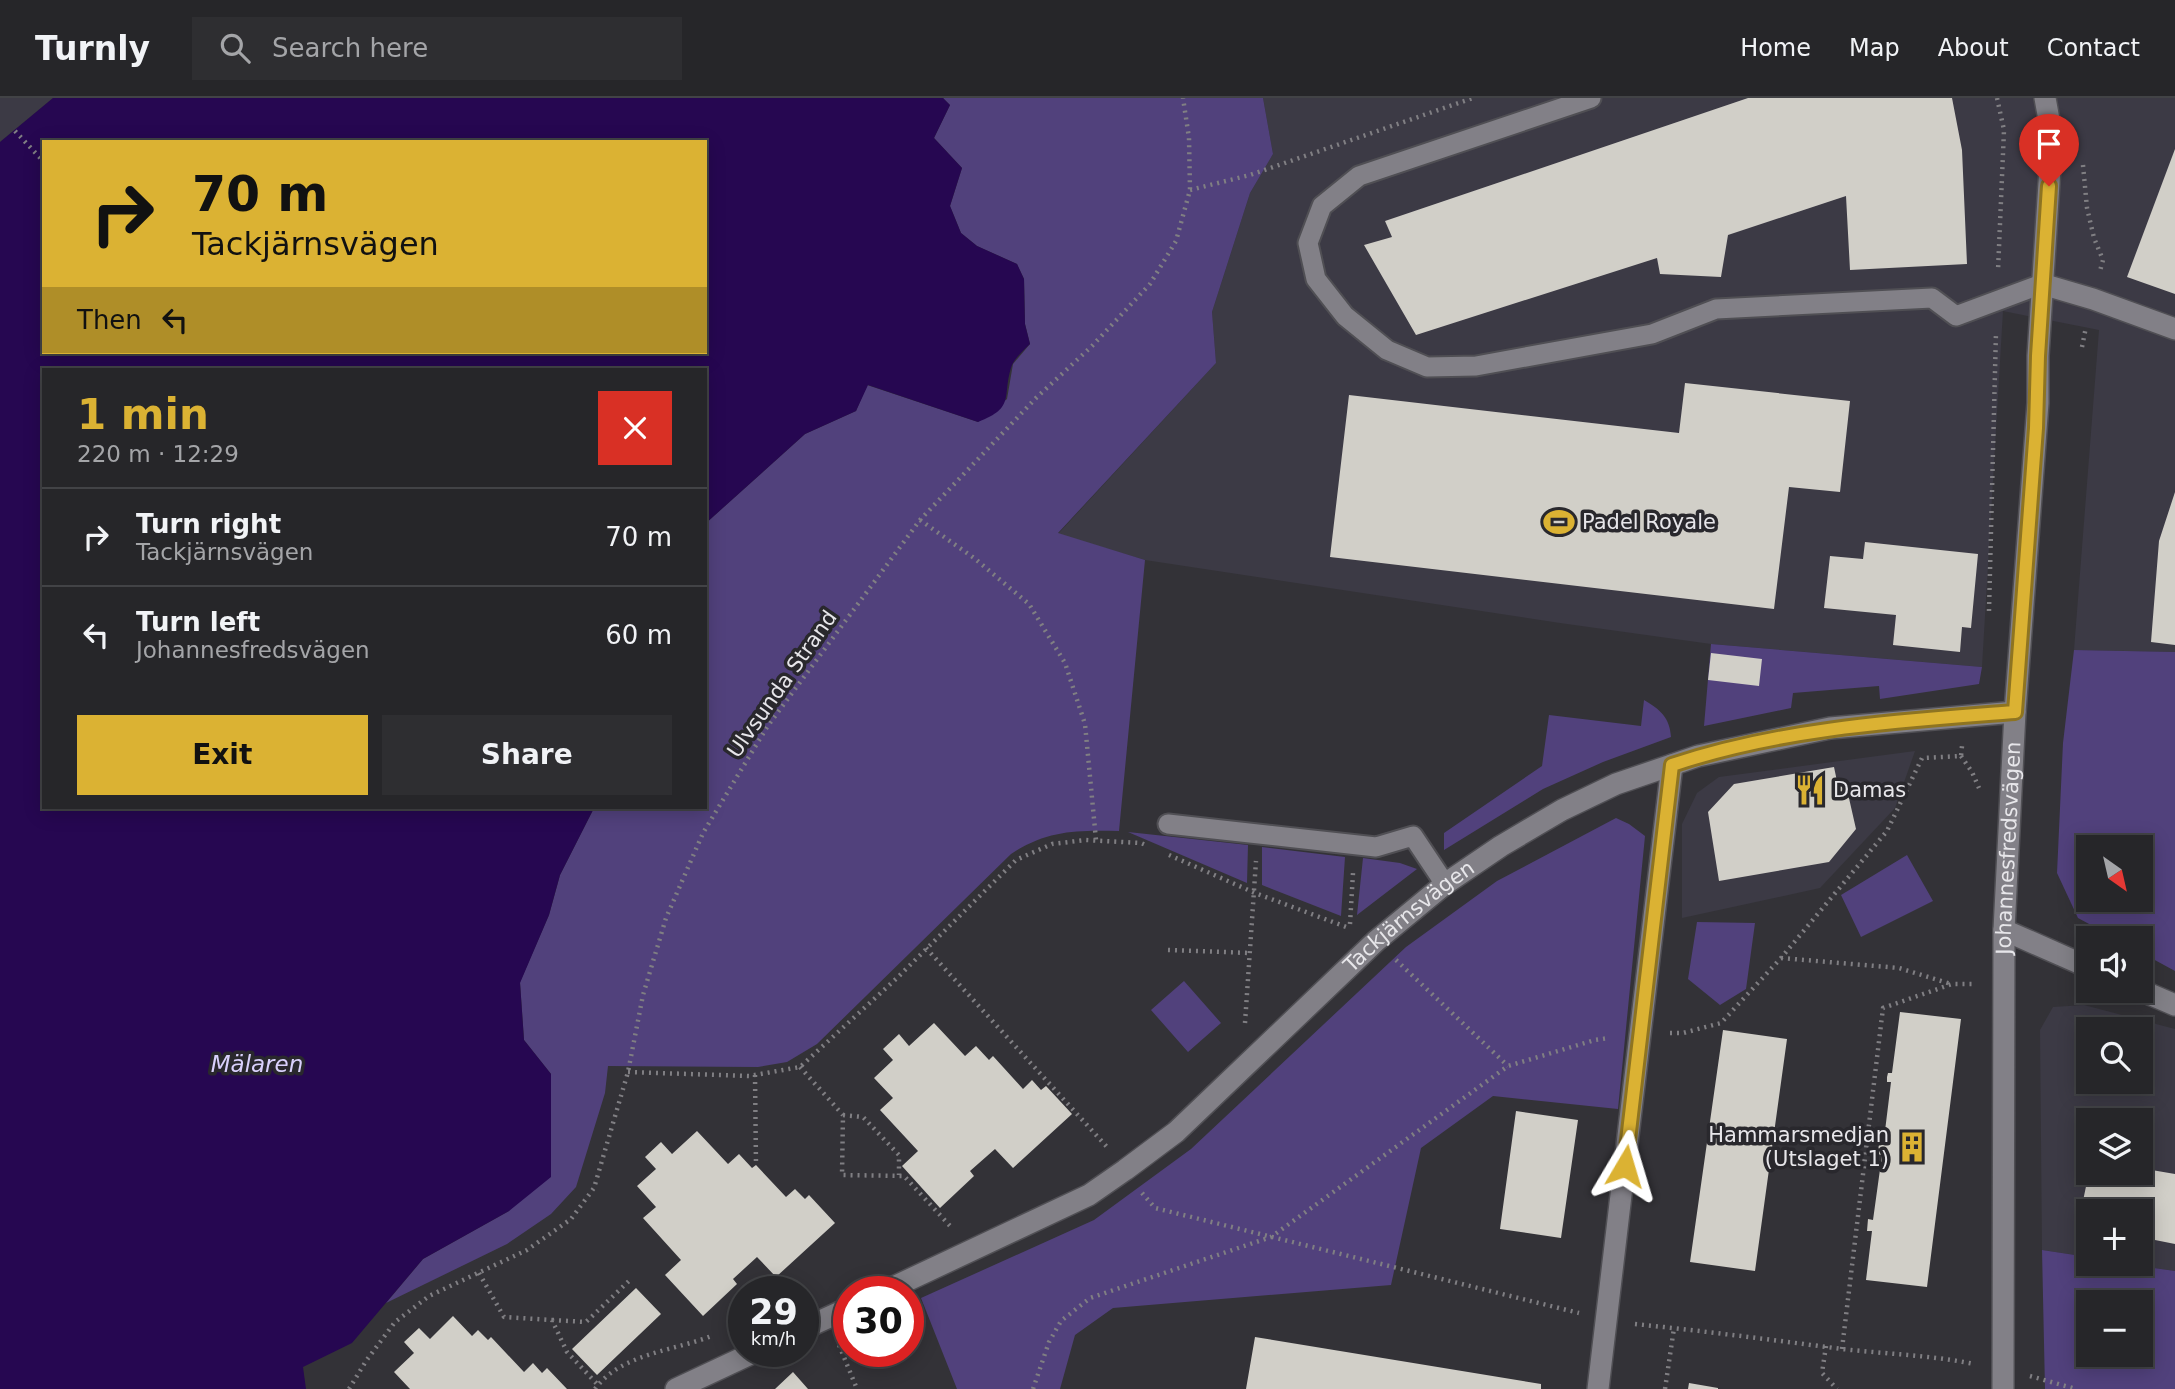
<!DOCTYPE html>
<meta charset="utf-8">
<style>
body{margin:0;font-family:"DejaVu Sans",sans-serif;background:#2e2e31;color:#f1f3f6;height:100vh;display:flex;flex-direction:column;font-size:26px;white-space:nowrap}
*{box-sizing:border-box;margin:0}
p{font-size:23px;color:#a4a5a8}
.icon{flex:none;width:38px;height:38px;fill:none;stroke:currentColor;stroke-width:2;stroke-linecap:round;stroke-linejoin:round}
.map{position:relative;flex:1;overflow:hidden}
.drawer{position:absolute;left:42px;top:270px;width:665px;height:441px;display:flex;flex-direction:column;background:#262629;border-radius:0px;box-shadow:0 4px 18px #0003,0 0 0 2px #424346}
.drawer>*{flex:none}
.guide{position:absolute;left:42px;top:42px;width:665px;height:214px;border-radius:0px;box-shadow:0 4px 18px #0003,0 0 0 2px #424346;background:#dbb233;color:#111;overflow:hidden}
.needle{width:46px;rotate:146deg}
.controls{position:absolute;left:2076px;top:737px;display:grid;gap:14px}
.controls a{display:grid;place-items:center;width:77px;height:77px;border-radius:0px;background:#262629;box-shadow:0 4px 18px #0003,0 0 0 2px #424346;font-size:35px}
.speed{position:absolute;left:728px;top:1178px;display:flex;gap:14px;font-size:35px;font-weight:700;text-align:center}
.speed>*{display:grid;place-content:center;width:91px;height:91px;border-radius:50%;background:#262629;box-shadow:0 4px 18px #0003,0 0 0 2px #424346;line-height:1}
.speed small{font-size:18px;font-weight:400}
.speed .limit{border:10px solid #d22;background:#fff;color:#111}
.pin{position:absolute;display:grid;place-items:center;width:60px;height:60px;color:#fff;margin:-72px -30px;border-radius:50% 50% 50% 0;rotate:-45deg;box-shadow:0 0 7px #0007}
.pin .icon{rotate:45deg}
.me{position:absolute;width:77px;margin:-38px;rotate:7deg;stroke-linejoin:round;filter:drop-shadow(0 0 5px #0008)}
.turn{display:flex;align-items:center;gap:24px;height:147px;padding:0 35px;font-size:32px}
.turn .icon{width:91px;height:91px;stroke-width:2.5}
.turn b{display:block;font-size:49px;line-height:60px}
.then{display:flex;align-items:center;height:66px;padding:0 35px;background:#0003;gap:14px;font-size:26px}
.round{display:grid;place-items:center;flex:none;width:74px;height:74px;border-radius:0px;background:#2e2e31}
.head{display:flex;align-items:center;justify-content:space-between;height:119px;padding:0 35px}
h1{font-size:42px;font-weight:800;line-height:52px;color:#dbb233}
.primary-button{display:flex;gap:14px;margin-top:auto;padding:14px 35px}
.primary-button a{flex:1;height:80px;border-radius:0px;background:#dbb233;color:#111;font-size:28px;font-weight:800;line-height:80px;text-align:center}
.primary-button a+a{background:#2e2e31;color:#f1f3f6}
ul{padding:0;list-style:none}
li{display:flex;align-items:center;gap:21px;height:98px;padding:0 35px;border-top:2px solid #424346}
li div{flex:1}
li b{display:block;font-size:26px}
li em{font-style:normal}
header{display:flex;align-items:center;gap:42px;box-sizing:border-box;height:98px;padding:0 35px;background:#262629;border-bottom:2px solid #424346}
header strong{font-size:33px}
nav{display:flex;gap:38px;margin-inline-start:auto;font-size:24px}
.search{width:490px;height:63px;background:#2e2e31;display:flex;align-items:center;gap:18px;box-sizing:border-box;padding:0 24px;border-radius:0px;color:#a4a5a8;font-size:26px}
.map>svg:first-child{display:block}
</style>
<header>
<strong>Turnly</strong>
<div class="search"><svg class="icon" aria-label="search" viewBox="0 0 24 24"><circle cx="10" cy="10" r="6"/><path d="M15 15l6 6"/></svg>Search here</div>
<nav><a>Home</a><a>Map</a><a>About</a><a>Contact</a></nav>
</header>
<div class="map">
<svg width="2175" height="1291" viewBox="0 0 2175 1291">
<rect width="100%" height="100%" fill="#333237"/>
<!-- built -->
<path fill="#3c3a45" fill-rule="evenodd" d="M0 0H53L0 44Z
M1263 0H2175V554L2074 552 2099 232 2003 213 1982 569 1711 546 1560 525 1145 462 1058 436 1216 265 1212 214 1250 95 1273 56Z
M1915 653 1895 710 1820 790 1682 820V726L1697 695 1719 679Z
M2084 907 2175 931V1173L2126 1166H2140V1113H2088V1159L2042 1152 2040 932 2053 909ZM2088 931H2140V984H2088ZM2088 1022H2140V1074H2088Z"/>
<!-- green -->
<path fill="#51417c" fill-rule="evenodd" d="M943 0H1263L1273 56 1250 95 1212 214 1216 265 1058 435 1145 462 1119 733C1077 732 1047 732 1011 756L817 946 787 964 758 969 608 968 605 995 576 1089 551 1116 507 1146 386 1205 423 1161 509 1113 551 976 524 942 520 884 549 817 560 777 593 712 592 709H705V426L805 336 856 313 867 287 978 324 1007 301 1013 266 1030 246 1025 226 1024 181 1017 166 977 148 961 135 950 108 962 70 934 40 950 7Z
M1711 546 1982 569 1979 586 1880 601 1879 588 1793 595 1791 610 1704 628Z
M2074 552 2175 554V873L2140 854V840H2115L2078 820 2057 775 2063 645ZM2140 749V802H2088V749Z
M1644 602C1660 611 1670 620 1671 639L1603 664 1543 691 1444 752V735L1542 668 1549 617 1641 628Z
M1616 720 1629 726 1645 738 1618 1011 1493 998 1421 1050 1391 1187 1113 1210 1075 1237 1060 1291H957L921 1200 1094 1122 1191 1051 1406 849 1497 783Z
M1128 734 1248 747 1247 785Z
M1262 749 1345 759 1341 818 1262 787Z
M1907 757 1933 803 1861 839 1841 797Z
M1363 760 1400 765 1417 771 1357 817Z
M1697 824 1755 825 1746 891 1720 907 1688 881Z
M1184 883 1221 925 1188 954 1151 912Z
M2042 1152 2088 1159V1166H2126L2175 1173V1291H2045ZM2088 1204H2140V1256H2088Z"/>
<!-- water -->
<path fill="#260751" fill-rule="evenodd" d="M53 0H943L950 7 934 40 962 70 950 108 961 135 977 148 1017 166 1024 181 1025 226 1030 246C1024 252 1015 260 1012 267 1001 298 1017 309 978 324L868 287 856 313 805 336 705 426V271H44V709H592L593 712 560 777 549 817 520 885 524 942 551 976V1079L509 1113 423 1161 352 1245 303 1269 306 1291H0V44ZM44 44H705V254H44Z"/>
<!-- building -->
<path fill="#d1cfc8" d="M1748 0H1952L1962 52 1967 166 1850 172 1846 98 1728 137 1721 179 1660 176 1657 160 1416 237 1364 147 1392 139 1385 123Z
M2175 51V196L2127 179Z
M1685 285 1850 303 1840 394 1789 389 1774 511 1330 459 1349 297 1679 335Z
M2175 394V547L2151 544 2159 443Z
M1865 444 1978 456 1971 530 1962 529 1960 554 1893 547 1896 517 1824 510 1830 458 1863 461Z
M1711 555 1762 561 1759 588 1708 582Z
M1834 669 1838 688 1846 687 1856 731 1829 764 1719 783 1708 714 1734 686Z
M1900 914 1961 921 1927 1189 1866 1182 1872 1133H1867L1868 1121 1873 1122 1882 1057 1877 1056 1879 1047H1883L1884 1041 1891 984H1887V979L1888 975H1892Z
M934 925 965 958 976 948 989 962 993 958 1023 991 1032 982 1041 992 1046 988 1072 1016 1013 1070 995 1051 970 1073 974 1078 940 1110 902 1068 918 1053 880 1012 893 1000 874 980 893 962 883 951 899 936 909 948Z
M1723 932 1787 941 1755 1173 1690 1164Z
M1516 1013 1578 1022 1561 1140 1500 1131Z
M697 1033 728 1066 739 1056 752 1070 756 1067 786 1099 795 1091 805 1101 809 1097 835 1125 776 1179 757 1159 733 1181 737 1186 703 1218 665 1177 681 1162 643 1120 656 1109 637 1088 656 1071 645 1059 661 1044 672 1056Z
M2140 1070 2175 1076V1146L2140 1139V1113H2088V1129L2078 1127 2089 1074H2140Z
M636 1190 661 1216 597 1277 572 1251Z
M453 1218 472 1238 478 1232 488 1242 491 1239 524 1274 533 1265 542 1275 547 1270 567 1291H410L394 1274 414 1255 404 1244 419 1230 430 1241Z
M1255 1239 1541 1286V1291H1246Z
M793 1274 808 1291H775Z
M1689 1285 1718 1290V1291H1688Z"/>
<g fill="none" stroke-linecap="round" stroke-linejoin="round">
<!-- lane casing -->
<g stroke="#504f54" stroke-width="23">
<path id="lane" d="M1591 0 1359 78 1322 108 1308 145 1316 181 1345 218 1387 252 1427 269 1476 268 1652 236 1716 211 1932 200 1956 218 2042 186
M1168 726 1376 749 1413 738 1445 786"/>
</g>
<!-- street casing -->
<g stroke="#504f54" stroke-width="24">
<g id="street">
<path d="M2042 186 2093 201 2175 231"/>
<path d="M2004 832 2088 869"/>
<path d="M2140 892 2175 907"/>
<path id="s1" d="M883 1194 1089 1097 1125 1072 1176 1034 1376 843 1445 786 1501 748 1562 712 1616 686 1698 658 1830 630 2015 614"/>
<path d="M803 1231 849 1210"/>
<path d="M676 1291 757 1253"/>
<path d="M1598 1291 1672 667"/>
<path id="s2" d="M2003 1291 2004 832 2015 614 2038 305V258L2052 38 2045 0"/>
</g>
</g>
<!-- path -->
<path stroke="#807f83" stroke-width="4.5" stroke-dasharray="2 5" stroke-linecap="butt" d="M1997 0 2004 32 1998 173
M15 33 44 64
M2083 67 2087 110 2094 140 2103 162 2100 173
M1190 92 1250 77 1473 0
M2082 249 2086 229
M920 422 974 460 1029 506 1065 565 1085 626 1096 742
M1989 513 1996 234
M1961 658 1972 674 1979 690
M1169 757 1255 795 1349 830
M1350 826 1353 775
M926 850 1107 1049
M1168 852 1250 855
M1781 860 1899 870 1951 886
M1396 862 1508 968
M1245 925 1256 763
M1670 935H1683L1721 925 1781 860 1887 733 1922 660 1961 658 1962 648
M800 969 843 1017 842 1077 904 1078 952 1130
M628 974 749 978 800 969 897 880 1016 762 1052 746 1086 742 1141 745 1148 748
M755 977 756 1067
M843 1017 863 1019 899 1057V1077
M1142 1095 1155 1110 1579 1215
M479 1175 504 1219 552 1222 567 1254 598 1287
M552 1222 586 1224 632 1180
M1635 1226C1704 1233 1773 1242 1842 1251 1886 1256 1930 1257 1974 1266
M839 1247 857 1291
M1826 1248 1822 1275 1837 1291
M1842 1251 1883 910 1952 886H1976
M2030 1278 2076 1291
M349 1291 366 1263 395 1224 429 1198 527 1152 571 1121 594 1090 628 974 643 897 666 820 703 735 767 629 920 422 1036 300 1092 248 1150 186 1176 143 1190 92 1189 40 1183 0
M595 1291C621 1255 675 1253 714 1237
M1033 1291 1049 1244 1061 1223 1090 1200 1271 1139 1508 968 1595 942 1609 940
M1665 1291 1674 1230"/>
<!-- lane -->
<use href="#lane" stroke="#828087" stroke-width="19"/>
<!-- street -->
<use href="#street" stroke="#828087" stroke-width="21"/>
</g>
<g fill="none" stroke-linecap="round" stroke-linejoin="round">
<!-- route casing -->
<g stroke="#8e7421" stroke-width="18">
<path id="route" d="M1625 1068 1672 667C1782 630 1900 623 2015 614L2036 330 2038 258 2049 88"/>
</g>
<!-- route -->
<use href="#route" stroke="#dbb233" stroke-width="12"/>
</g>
<!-- icons -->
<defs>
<g id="stadium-bare" transform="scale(2.415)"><path d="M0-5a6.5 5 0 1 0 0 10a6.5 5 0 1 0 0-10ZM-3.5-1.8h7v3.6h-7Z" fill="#dbb233" stroke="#29282d" stroke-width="2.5" paint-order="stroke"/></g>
<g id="restaurant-bare" transform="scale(2.415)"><path d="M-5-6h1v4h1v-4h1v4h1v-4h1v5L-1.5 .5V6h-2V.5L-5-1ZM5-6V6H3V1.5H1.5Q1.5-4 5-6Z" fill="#dbb233" stroke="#29282d" stroke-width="2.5" paint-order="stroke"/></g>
<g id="building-bare" transform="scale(2.415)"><path d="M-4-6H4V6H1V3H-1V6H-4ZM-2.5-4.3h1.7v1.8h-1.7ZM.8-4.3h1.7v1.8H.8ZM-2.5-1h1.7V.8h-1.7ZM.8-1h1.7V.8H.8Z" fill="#dbb233" stroke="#29282d" stroke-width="2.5" paint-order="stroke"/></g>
</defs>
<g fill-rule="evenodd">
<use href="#stadium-bare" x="1559" y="424"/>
<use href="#restaurant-bare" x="1810" y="692"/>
<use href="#building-bare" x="1912" y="1049"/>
</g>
<g text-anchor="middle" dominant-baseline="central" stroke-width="7" stroke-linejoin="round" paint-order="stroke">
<!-- poi labels -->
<g font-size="21" fill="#e7e6ea" stroke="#29282d" text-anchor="start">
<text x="1582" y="424">Padel Royale</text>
<text x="1833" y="692">Damas</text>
<text x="1889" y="1037" text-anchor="end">Hammarsmedjan<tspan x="1889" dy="24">(Utslaget 1)</tspan></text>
</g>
<!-- street labels -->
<g font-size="21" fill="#e7e6ea" stroke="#29282d">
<text transform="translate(782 586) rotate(-55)">Ulvsunda Strand</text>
<text stroke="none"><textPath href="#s2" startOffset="541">Johannesfredsvägen</textPath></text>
<text stroke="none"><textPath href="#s1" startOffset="653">Tackjärnsvägen</textPath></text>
</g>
<!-- water labels -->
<g font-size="23" font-style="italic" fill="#d9d0fc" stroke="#29282d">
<text x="257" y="966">Mälaren</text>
</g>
</g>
</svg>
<div class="controls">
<a><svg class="needle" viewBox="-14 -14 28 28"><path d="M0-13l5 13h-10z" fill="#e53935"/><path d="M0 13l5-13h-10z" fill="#a4a5a8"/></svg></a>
<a><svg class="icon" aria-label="sound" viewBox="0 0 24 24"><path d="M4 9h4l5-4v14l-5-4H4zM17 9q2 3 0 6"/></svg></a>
<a><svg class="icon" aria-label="search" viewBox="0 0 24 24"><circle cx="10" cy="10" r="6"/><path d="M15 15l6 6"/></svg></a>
<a><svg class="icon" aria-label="layers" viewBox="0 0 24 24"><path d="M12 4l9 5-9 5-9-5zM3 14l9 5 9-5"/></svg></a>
<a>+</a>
<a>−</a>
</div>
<div class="speed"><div>29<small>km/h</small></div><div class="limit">30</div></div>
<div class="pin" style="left:2049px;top:88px;background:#d93025"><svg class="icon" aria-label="arrive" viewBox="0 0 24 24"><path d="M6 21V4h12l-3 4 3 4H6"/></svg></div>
<svg class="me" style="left:1625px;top:1068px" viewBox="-20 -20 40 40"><path d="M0-17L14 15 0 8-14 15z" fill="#dbb233" stroke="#fff" stroke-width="4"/></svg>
<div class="guide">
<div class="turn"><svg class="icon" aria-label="right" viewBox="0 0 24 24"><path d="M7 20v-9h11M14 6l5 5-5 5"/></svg><div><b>70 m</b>Tackjärnsvägen</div></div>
<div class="then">Then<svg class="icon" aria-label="left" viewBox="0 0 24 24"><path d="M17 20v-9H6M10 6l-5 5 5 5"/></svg></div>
</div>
<section class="drawer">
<div class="head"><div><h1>1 min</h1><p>220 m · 12:29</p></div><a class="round" style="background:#d93025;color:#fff"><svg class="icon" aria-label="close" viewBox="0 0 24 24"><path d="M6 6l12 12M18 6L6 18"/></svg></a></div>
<ul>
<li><svg class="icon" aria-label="right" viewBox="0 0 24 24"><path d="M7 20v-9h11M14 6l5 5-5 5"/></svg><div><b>Turn right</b><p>Tackjärnsvägen</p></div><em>70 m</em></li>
<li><svg class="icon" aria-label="left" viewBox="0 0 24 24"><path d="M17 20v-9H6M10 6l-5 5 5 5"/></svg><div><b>Turn left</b><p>Johannesfredsvägen</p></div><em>60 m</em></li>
</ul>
<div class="primary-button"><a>Exit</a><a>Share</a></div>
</section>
</div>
